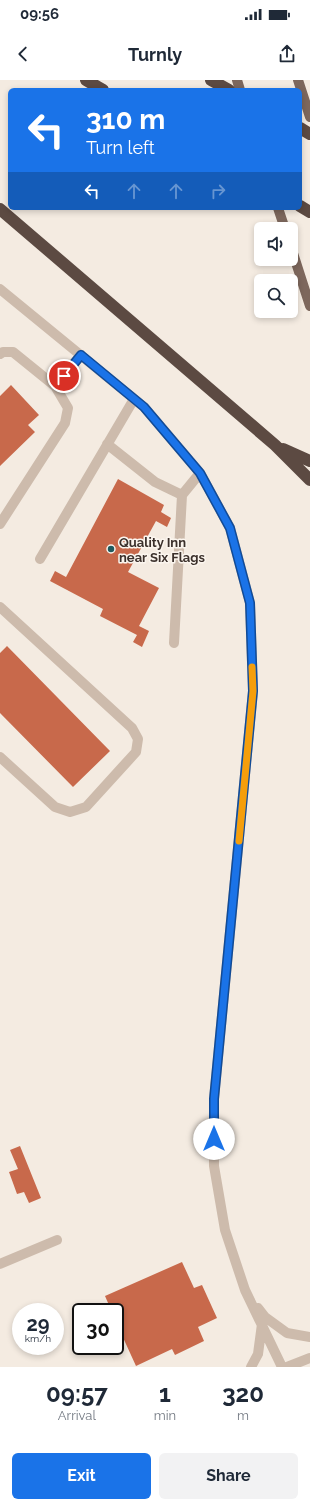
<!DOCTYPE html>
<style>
body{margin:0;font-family:Raleway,sans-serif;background:#f2f2f3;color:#1f2937;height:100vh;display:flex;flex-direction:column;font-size:15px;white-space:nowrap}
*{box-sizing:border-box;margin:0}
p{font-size:13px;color:#747a83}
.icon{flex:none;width:22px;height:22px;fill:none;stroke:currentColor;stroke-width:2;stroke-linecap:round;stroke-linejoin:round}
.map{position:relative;height:1287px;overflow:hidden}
.sheet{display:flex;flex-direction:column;background:#fff;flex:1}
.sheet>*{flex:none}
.guide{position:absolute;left:8px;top:8px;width:294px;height:122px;border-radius:6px;box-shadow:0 2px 6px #0003;background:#1a73e8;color:#fff;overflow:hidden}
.fabs{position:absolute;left:254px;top:142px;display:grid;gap:8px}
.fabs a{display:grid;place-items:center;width:44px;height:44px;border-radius:6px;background:#fff;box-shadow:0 2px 6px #0003;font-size:20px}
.speed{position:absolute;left:12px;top:1223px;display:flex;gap:8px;font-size:20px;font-weight:700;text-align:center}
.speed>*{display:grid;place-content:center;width:52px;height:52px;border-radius:50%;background:#fff;box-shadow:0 2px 6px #0003;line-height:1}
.speed small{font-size:10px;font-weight:400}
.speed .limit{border:2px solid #111;border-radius:6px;background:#fff;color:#111}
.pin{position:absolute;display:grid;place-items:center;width:34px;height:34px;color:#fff;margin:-17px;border:2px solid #fff;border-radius:50%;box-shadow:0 1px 4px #0007}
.me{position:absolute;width:44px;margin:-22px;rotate:0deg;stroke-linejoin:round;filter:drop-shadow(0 0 3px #0008)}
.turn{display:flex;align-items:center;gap:14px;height:84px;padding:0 12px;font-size:18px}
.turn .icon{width:52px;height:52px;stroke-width:2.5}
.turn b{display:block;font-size:28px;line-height:34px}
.lanes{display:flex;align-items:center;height:38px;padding:0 12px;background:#0003;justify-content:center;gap:20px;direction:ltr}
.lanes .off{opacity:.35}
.eta{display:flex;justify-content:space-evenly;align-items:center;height:68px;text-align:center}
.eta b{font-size:24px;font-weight:700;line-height:28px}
.primary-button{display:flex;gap:8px;margin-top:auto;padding:8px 12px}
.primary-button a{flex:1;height:46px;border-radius:6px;background:#1a73e8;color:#fff;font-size:16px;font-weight:700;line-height:46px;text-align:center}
.primary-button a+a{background:#f2f2f3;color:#1f2937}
.status{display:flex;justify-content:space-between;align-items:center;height:28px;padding:0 20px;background:#fff;direction:ltr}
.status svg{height:11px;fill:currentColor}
header{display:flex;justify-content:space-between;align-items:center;height:52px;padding:0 12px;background:#fff;font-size:18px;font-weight:700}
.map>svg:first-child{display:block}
</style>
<div class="status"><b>09:56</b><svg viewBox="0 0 49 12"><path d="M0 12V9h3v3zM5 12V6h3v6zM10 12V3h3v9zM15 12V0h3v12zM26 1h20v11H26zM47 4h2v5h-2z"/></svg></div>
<header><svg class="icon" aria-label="back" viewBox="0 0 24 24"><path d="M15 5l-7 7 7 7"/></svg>Turnly<svg class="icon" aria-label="share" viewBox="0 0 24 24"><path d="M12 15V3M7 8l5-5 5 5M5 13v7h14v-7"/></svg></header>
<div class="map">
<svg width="310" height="1287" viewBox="0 0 310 1287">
<rect width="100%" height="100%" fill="#f4ebe1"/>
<!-- building -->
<path fill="#c8694b" d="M11 305 39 335 28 345 35 352 0 386V316Z
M118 399 164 425 161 432 171 438 167 447 156 441 128 492 159 508 139 546 149 551 142 567 133 562 137 555 100 536 103 529 50 501 55 491 66 497Z
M7 566 110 671 73 707 0 633V573Z
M20 1066 41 1118 29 1123 24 1112 17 1114 9 1092 18 1089 10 1070Z
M182 1182 194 1208 202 1205 217 1238 198 1247 204 1261 175 1275 172 1269 136 1286 115 1240V1232H112L105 1216Z"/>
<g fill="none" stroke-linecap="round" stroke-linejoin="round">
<!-- minor -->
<path stroke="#cdbbac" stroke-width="10" d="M0 209 144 327 200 393 230 448 250 523 253 611 214 1019V1086L225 1150 245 1210 282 1287
M0 274 3 272H13L55 306 68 328 65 343 0 444
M55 306 81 275
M107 364 155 402 182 415
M40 479 134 319
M0 527 132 648 138 659 136 672 86 727 70 732 55 727 0 677
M174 563 182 415 200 393
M0 1184 57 1160
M258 1228 265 1237 287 1253 310 1257
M251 1287 258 1274 262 1244
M287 1287 310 1278"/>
<!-- major -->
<path stroke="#7d675c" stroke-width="10" d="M237 0 240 10
M298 0 310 37
M278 128 285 149
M291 167 310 226"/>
<!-- highway -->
<path stroke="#5c4a42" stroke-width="12" d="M86 0 103 10
M211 0 229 10
M300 48 310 54
M300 126 310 132
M0 129 275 365 310 400
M283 369 310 381"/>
</g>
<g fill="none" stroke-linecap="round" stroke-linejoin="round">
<!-- route casing -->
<g stroke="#114b97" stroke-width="10">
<path id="route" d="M64 296 81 275 144 327 200 393 230 448 250 523 253 611 214 1019V1059"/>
</g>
<!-- route -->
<use href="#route" stroke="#1a73e8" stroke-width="7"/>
<!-- slow -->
<path stroke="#f59e0b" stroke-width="7" d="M239 761 253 611 252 587"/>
</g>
<!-- markers -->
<circle fill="#1f5a5e" stroke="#fbf5ee" stroke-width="1.5" cx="111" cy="469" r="4"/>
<g text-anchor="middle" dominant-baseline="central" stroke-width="3" stroke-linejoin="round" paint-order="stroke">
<!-- poi labels -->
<g font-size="13" font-weight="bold" fill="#3b302b" stroke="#fbf5ee" text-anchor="start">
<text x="119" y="462">Quality Inn<tspan x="119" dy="15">near Six Flags</tspan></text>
</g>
</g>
</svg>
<div class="fabs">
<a><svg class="icon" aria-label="sound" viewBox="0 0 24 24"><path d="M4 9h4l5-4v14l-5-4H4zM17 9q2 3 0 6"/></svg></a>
<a><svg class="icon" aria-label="search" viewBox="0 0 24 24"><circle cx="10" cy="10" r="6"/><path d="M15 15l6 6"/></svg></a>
</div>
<div class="speed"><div>29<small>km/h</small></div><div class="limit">30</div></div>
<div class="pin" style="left:64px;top:296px;background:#d93025"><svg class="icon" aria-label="arrive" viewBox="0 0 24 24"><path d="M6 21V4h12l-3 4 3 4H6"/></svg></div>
<svg class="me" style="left:214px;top:1059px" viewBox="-20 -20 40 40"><circle r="19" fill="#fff"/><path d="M0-13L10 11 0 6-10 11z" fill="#1a73e8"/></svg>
<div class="guide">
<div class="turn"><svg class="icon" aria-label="left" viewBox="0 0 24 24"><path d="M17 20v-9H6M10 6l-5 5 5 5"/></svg><div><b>310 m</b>Turn left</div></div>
<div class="lanes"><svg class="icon" aria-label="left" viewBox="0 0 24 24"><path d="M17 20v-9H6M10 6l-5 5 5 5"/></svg><svg class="icon off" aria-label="ahead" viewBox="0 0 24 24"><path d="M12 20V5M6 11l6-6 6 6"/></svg><svg class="icon off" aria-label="ahead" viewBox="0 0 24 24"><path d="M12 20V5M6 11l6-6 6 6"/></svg><svg class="icon off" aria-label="right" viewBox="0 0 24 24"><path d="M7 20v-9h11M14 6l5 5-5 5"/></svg></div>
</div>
</div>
<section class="sheet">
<div class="eta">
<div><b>09:57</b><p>Arrival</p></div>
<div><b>1</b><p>min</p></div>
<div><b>320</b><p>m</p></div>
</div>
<div class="primary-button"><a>Exit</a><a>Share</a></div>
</section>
